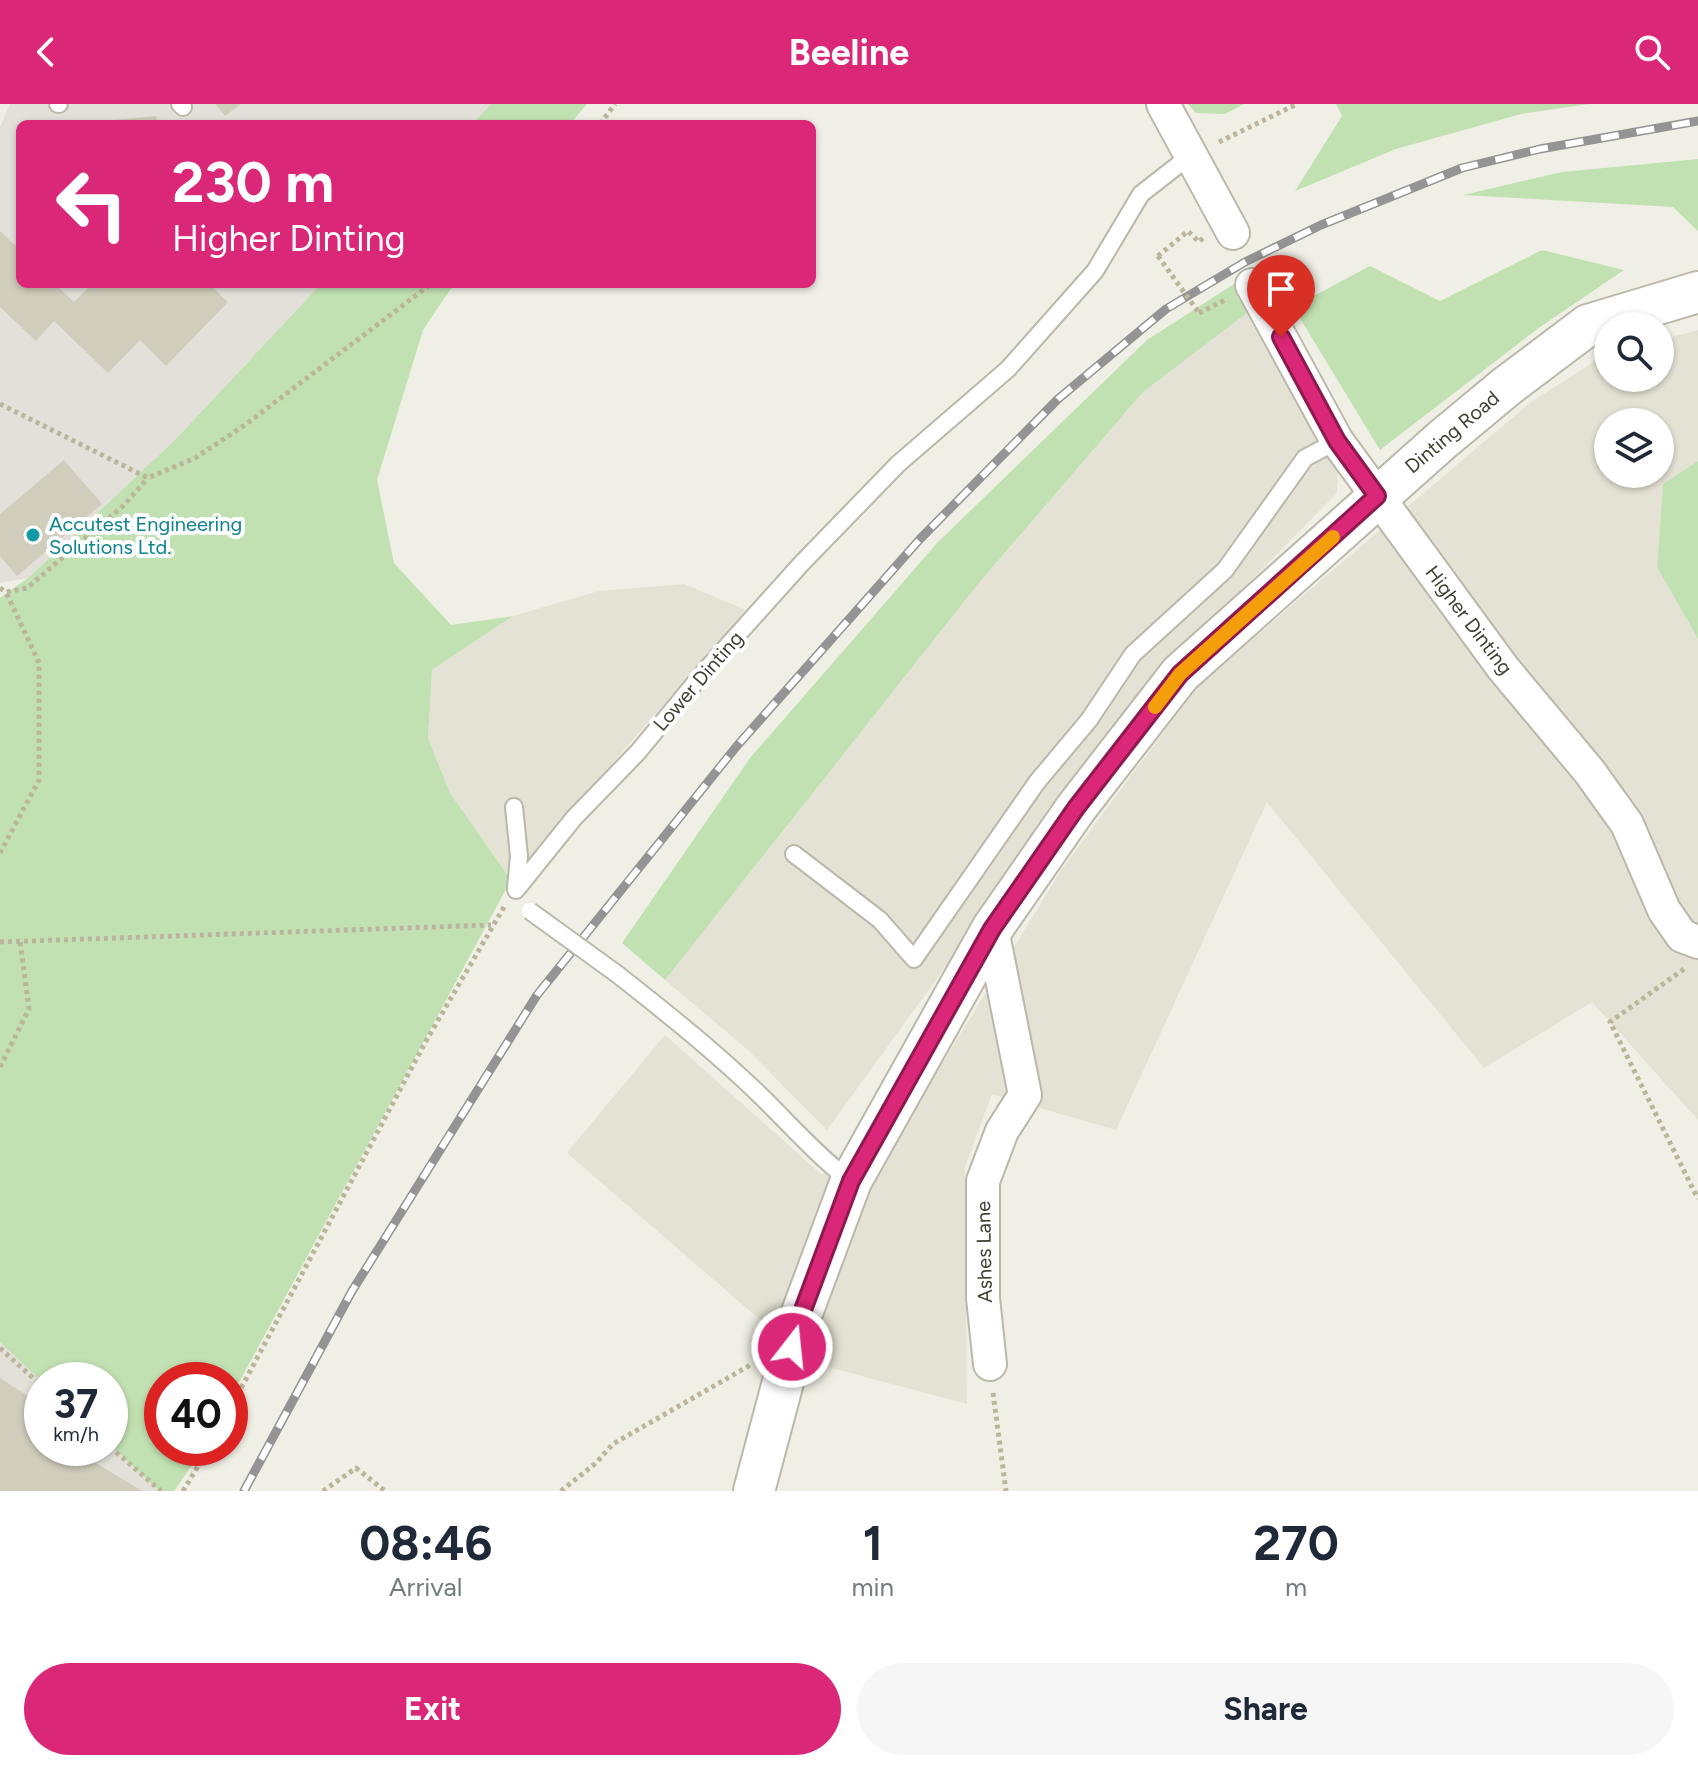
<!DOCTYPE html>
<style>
body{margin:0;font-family:Figtree,sans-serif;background:#f6f6f7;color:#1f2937;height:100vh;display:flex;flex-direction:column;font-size:30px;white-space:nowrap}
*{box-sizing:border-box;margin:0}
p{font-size:26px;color:#747a83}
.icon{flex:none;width:44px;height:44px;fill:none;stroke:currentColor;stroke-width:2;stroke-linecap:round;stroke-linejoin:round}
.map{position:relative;height:1387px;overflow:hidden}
.details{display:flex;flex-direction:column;background:#fff;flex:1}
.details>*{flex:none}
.guide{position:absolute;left:16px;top:16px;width:800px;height:168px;border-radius:12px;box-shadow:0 2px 6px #0004;background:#db2777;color:#fff;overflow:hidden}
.tools{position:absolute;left:1594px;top:208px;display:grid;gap:16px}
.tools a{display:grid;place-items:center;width:80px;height:80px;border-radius:50%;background:#fff;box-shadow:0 2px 6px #0004;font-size:40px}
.speed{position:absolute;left:24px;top:1258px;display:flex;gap:16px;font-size:40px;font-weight:700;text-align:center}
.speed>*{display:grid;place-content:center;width:104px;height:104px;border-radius:50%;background:#fff;box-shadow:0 2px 6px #0004;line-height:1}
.speed small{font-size:20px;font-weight:400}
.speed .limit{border:12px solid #d22;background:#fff;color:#111}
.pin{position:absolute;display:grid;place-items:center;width:68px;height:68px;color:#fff;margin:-82px -34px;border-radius:50% 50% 50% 0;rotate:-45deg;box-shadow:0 0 8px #0007}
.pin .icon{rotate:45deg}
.me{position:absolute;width:88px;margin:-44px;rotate:16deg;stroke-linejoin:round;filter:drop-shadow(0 0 6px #0008)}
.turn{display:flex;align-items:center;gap:28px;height:168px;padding:0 24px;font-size:36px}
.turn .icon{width:104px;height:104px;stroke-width:2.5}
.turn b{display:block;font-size:56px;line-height:68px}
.eta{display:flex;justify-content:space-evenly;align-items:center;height:136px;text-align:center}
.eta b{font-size:48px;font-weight:700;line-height:56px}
.cta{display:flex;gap:16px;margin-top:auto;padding:16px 24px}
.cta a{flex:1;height:92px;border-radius:48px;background:#db2777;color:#fff;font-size:32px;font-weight:700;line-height:92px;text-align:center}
.cta a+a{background:#f6f6f7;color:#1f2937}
header{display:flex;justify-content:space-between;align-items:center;height:104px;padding:0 24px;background:#db2777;color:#fff;font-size:36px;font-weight:700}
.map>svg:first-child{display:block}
</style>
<header><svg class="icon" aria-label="back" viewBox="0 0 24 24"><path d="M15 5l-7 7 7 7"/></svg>Beeline<svg class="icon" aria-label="search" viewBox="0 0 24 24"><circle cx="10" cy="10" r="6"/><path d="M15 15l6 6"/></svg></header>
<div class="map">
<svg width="1698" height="1387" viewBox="0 0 1698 1387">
<rect width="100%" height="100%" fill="#f0efe5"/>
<!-- residential -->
<path fill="#e4e2d4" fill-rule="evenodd" d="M1251 206 1338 358 1337 389 1154 575 827 1026 748 946 665 876 978 480 1143 288Z
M1698 226V357L1663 380 1657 463 1698 535V1016L1592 898 1484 964 1267 698 1116 1026 992 990 965 1063 967 1300 809 1258 567 1049 665 931 822 1071 903 1023 1062 765 1200 579 1531 298 1608 249V274H1660V236ZM1608 318H1660V370H1608Z
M684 480 746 506 511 776 450 689 428 634 432 566 513 512 599 487Z"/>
<!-- industrial -->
<path fill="#e3e0da" d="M10 0H491L472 20H20V180H321L174 337 28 474 0 479V23Z
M0 1238 42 1278V1344H110V1341L159 1387H0Z"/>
<!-- green -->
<path fill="#c2e1b2" d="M491 0H587L570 20H472Z
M1188 0H1244L1225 10 1196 9Z
M1336 0H1589L1521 10 1396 45 1295 87 1342 12Z
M1698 55V127L1673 103 1463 91 1562 68Z
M1542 146 1624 166 1540 223 1380 346 1293 203 1370 162 1440 197Z
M321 180H454L423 226 377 376 394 459 451 521 513 512 432 566 428 634 450 689 511 776 230 1295V1276H162V1344H204L174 1387H159L110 1341V1276L42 1278 0 1238V494L28 474 174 337Z
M1234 180 1251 206 1143 288 978 480 665 876 622 839 750 654 938 438 1147 236Z
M1698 357V535L1657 463 1663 380Z"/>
<!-- building -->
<path fill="#d1cdbc" d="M215 0H241L225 12Z
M156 12 157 20H93V18Z
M0 127 20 146V180H55L74 198 92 180H209L228 198 166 262 140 236 108 269 54 217 36 237 0 203Z
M64 356 102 400 17 472 0 452V410Z
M0 1274 42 1301V1344H80L78 1348 142 1387H0Z"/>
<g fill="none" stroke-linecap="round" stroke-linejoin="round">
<!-- service casing -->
<g stroke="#bbb8a9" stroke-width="20">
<path id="service" d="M58 0H59
M180 0 183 3
M514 703 519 752 516 784
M794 750 880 816 914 855 1037 678 1089 616 1133 550 1225 466 1305 354 1337 337
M516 786 574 714 638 648 704 568 802 459 898 360 1008 265 1095 167 1141 90 1191 51
M617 870C668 910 718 950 764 995 792 1023 818 1052 849 1076"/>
</g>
<!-- minor casing -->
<g stroke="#bbb8a9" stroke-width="36">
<path id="minor" d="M1163 0 1233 129
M1252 181 1337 337 1503 564 1589 667 1627 720 1664 806 1682 832 1698 838
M990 1260 983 1194V1077L1002 1027 1025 991 992 825"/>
</g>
<!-- tertiary casing -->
<g stroke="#bbb8a9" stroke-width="44">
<path id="tertiary" d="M754 1387 800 1214 851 1077 992 825 1076 704 1180 570 1442 336 1507 282 1588 221 1698 188"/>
</g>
<!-- path -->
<path stroke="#bbb69b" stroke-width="5" stroke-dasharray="4 4" stroke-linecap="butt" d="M600 20 615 0
M1219 38 1297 0
M1158 152 1188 127 1199 138 1204 133
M1199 209 1227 195
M0 300 148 374 195 354 245 321 431 180
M0 484 6 488 27 484 123 402 148 374
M0 749 39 676V559L6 488
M0 838 491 821
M1684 865 1610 918 1698 1095
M0 963 29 905 20 837
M0 1244 42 1282
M993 1289 1006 1387
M230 1305 426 937 504 803
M110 1343 161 1387
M183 1387 209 1344
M323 1387 356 1364 385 1387
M561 1387 596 1359 613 1340 752 1260"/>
<!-- service -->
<use href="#service" stroke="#fff" stroke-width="16"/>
<!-- minor -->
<use href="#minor" stroke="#fff" stroke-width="32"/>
<!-- tertiary -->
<use href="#tertiary" stroke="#fff" stroke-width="40"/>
<!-- rail casing -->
<g stroke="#949494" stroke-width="9">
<path id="rail" d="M244 1387 352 1187 537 891 736 643 920 435 1058 295 1166 205 1245 158 1321 121 1462 64 1540 45 1698 17"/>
</g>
<!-- rail -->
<use href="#rail" stroke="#fff" stroke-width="6" stroke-dasharray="18" stroke-linecap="butt"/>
<!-- service-bridge casing -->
<g stroke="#bbb8a9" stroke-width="20" stroke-linecap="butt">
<path id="service-bridge" d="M530 807 617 870"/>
</g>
<!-- path-bridge -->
<path stroke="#bbb69b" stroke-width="5" stroke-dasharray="4 4" stroke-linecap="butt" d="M1158 152 1199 209"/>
<!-- service-bridge -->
<use href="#service-bridge" stroke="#fff" stroke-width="16"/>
</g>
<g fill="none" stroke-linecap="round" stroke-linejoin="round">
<!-- route casing -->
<g stroke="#8e194d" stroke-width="20">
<path id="route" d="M792 1243 800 1214 851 1077 992 825 1076 704 1180 570 1377 392 1337 337 1281 233"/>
</g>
<!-- route -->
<use href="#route" stroke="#db2777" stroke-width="14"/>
<!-- slow -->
<path stroke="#f59e0b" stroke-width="14" d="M1155 603 1180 570 1333 433"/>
</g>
<!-- markers -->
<circle fill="#0f9aa8" stroke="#fff" stroke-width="3" cx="33" cy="431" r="8"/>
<g text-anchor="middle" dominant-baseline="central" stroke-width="8" stroke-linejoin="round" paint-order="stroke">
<!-- street labels -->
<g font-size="20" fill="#424035" stroke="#fff">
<text transform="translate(1452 328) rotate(-40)">Dinting Road</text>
<text transform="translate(1469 516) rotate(53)">Higher Dinting</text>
<text transform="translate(698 577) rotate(-49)">Lower Dinting</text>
<text transform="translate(984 1148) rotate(-91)">Ashes Lane</text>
</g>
<!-- culture labels -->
<g font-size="20" fill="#0d838f" stroke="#fff" text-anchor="start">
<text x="49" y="420">Accutest Engineering<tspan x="49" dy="23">Solutions Ltd.</tspan></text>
</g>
</g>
</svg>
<div class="tools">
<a><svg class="icon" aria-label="search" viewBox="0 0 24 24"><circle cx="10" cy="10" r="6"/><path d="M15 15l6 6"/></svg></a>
<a><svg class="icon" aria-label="layers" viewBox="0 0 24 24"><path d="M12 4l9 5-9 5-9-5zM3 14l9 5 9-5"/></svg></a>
</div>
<div class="speed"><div>37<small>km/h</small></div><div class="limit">40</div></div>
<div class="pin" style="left:1281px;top:233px;background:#d93025"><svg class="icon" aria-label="arrive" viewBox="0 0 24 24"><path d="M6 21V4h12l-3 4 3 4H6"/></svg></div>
<svg class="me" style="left:792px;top:1243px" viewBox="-20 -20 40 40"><circle r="17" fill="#db2777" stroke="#fff" stroke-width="3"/><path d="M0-11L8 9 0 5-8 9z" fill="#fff"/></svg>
<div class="guide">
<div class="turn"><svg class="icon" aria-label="left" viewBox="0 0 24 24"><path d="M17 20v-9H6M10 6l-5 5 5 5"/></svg><div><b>230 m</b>Higher Dinting</div></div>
</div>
</div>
<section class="details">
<div class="eta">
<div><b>08:46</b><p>Arrival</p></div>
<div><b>1</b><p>min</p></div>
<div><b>270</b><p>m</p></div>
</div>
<div class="cta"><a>Exit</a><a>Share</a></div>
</section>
